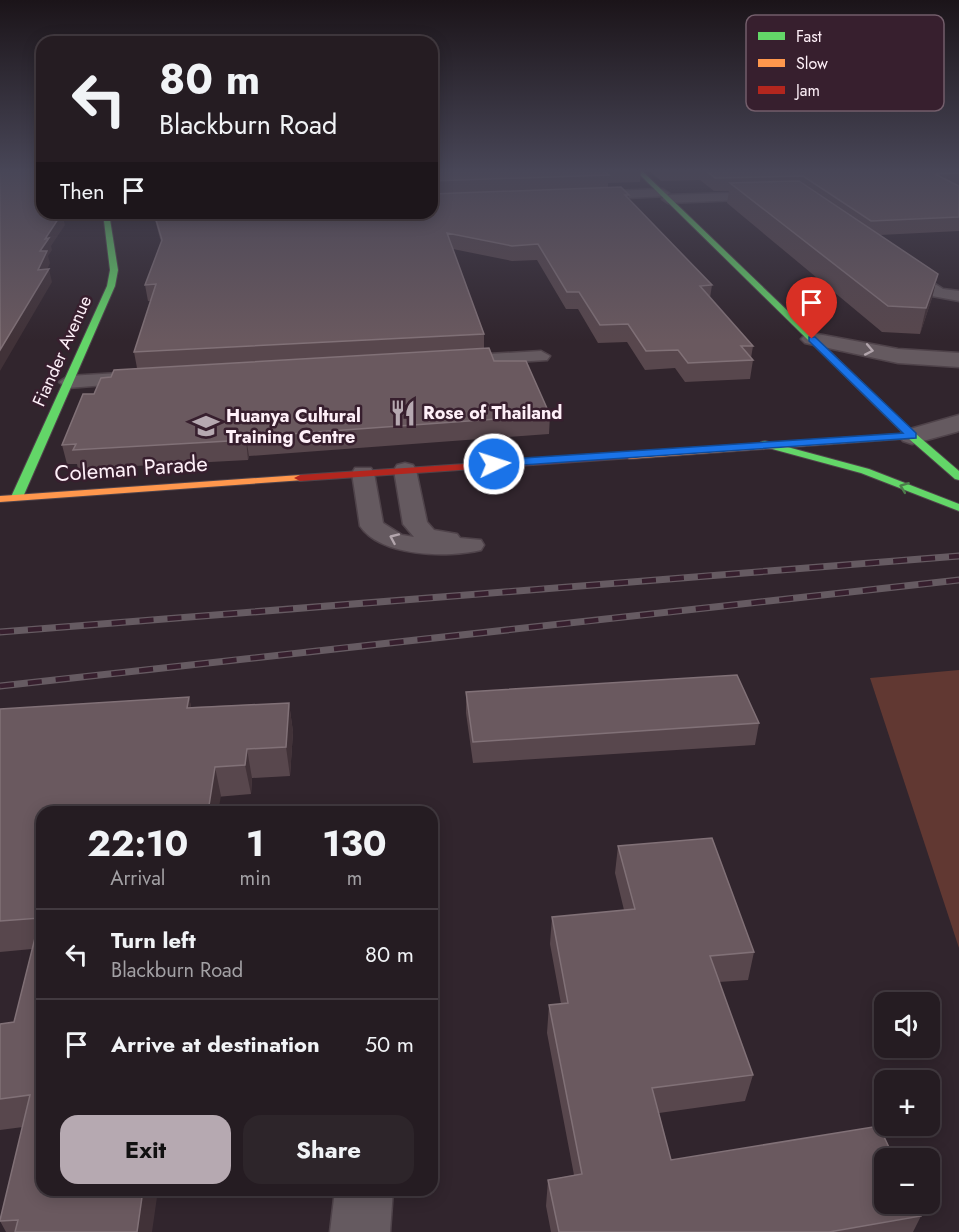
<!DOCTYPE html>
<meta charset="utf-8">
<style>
body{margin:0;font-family:Jost,sans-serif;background:#2d252a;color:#f1f3f6;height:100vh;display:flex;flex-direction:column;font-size:22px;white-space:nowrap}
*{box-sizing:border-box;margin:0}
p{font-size:20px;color:#a3a1a5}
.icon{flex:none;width:33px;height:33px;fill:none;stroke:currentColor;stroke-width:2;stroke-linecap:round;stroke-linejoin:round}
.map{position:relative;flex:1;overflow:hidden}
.side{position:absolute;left:36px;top:806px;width:402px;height:390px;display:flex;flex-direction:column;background:#251c22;border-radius:18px;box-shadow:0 3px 15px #0003,0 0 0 2px #423a40}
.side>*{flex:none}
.guide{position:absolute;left:36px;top:36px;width:402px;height:183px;border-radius:18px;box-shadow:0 3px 15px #0003,0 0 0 2px #423a40;background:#251c22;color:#f1f3f6;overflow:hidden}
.controls{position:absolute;left:874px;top:992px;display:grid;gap:12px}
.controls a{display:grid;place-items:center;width:66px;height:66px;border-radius:12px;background:#251c22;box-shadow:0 3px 15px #0003,0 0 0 2px #423a40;font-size:30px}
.pin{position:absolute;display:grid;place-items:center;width:51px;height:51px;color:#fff;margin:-62px -26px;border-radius:50% 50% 50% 0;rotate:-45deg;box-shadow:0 0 6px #0007}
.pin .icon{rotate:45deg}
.me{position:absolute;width:66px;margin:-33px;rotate:86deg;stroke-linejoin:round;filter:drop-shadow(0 0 4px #0008)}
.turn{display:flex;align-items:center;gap:21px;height:126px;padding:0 24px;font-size:27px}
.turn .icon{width:78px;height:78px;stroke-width:2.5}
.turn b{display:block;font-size:42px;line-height:51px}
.then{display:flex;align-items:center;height:57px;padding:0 24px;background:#0003;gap:12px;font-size:22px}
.eta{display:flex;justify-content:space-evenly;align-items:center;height:102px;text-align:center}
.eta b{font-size:36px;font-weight:700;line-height:42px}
.primary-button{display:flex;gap:12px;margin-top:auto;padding:12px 24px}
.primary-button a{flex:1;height:69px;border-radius:18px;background:#b6a9b1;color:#111;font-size:24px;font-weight:700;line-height:69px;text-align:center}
.primary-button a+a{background:#2d252a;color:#f1f3f6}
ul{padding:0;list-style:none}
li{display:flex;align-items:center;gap:18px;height:90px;padding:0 24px;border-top:2px solid #423a40}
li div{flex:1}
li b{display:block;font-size:22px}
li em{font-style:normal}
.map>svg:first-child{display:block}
</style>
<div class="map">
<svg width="959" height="1232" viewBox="0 0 959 1232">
<rect width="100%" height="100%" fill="#31252d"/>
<!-- green -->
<path fill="#613832" d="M959 670V948L870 678Z"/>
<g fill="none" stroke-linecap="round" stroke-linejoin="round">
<!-- lane casing -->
<g stroke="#4f434a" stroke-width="3">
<path id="lane" d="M763 192 767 193V199L668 203 662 199 668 195Z
M904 264 943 289 959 291V301L932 296 899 271 897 268 899 265Z
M541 351 550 356 547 360 455 366 446 361 455 356Z
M136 372 143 374 145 378 143 382 68 388 59 382 68 376Z
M405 463 413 465 416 470 427 522 434 530 457 534 460 538 481 540 484 545 481 550C448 558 381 557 360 526L352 473 355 468H371L374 473 383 523 402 535 414 537 403 524 394 470 397 465Z"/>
</g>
<!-- street casing -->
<g stroke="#4f434a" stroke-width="3">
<path id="street" d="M662 189 669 193 667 196 586 200 578 196 586 192Z
M812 333 898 349 959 353V367L898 363 805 343 801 339 805 335Z
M959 415V431L956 432 912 444 903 441 899 436 903 431Z
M335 1190H393L390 1232H330Z"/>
</g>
<!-- fast casing -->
<g stroke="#4f434a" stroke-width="2">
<path id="fast" d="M634 169H640L916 434 959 471V480L955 479 908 438Z
M103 213H109L118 270 115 286 23 497 21 499H13L11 497 107 286 110 270Z
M765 441 869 469 959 504V511L861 473 761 446V442Z"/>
</g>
<!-- slow casing -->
<g stroke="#4f434a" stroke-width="2">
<path id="slow" d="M912 433 916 434V438L629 459 624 456 629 453Z
M300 475 306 478 304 480 0 502V496Z"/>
</g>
<!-- jam casing -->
<g stroke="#4f434a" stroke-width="2">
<path id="jam" d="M629 453 634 456 633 458 300 481 294 478 300 475Z"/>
</g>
<!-- lane -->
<use href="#lane" fill="#655a60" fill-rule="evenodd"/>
<!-- street -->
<use href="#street" fill="#655a60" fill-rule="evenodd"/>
<!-- fast -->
<use href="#fast" fill="#63d668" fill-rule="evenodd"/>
<!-- slow -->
<use href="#slow" fill="#ff974d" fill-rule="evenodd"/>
<!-- jam -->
<use href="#jam" fill="#b3261e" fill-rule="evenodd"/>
<!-- rail casing -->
<g stroke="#665b62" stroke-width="7">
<path id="rail" d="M0 632 959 556
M0 686 959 580"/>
</g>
<!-- rail -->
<use href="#rail" stroke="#371f2e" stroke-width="4.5" stroke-dasharray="14" stroke-linecap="butt"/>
</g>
<!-- wall -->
<path fill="#58474d" d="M432 169H641L640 182 608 183V187L629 195V199L712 285 710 298 753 346 751 358 753 360 750 379 685 382 675 368 645 370 627 342 598 343 578 309H566L537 260 512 261 453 249 484 334V349L494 361 550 415 549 434 249 456 248 460 78 469 77 464H67L62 445 94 394 111 377 137 368 134 352 151 301H148L145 285 161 242 153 213H432Z
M647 169H959V231L880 235 938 274 932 298 920 334 882 332 727 203 729 191H714L700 180 661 181Z
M466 692 759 723 755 745 473 763 466 713Z
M189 697 191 707 289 703 293 732 290 776 252 778 251 794 42 812 152 1232H6L0 1221 23 1127 0 1130V1024L14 1022 32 949 0 952V709Z
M618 846 754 952 748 980 719 982 753 1075 745 1101 659 1113 671 1160 921 1216 913 1232H551L546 1206 548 1180 574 1175 547 1033 549 1005 561 1004 550 944 552 917 624 910 615 873Z"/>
<!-- shaded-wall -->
<path fill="#413238" d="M62 213 65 225 51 246 52 250 48 256 50 263 43 279 49 269 52 282 0 371V350L45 239Z
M938 274 932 298 920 334 926 308Z
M246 437 249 456 248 460 246 440Z
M189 697 195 726 187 708Z
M289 703 293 732 290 776 286 747Z
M247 749 252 778 251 794 245 765Z
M215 767 221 796 218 812H208Z
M143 1190H158L152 1232H137Z"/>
<!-- building -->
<path fill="#6a595f" stroke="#817177" stroke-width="1.5" d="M0 169H42V213H46V214L62 213 45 239 49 238 40 251H47L38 270 49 269 0 350Z
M432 169H641L604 171 609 175 432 181Z
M704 169H959V173L935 174 959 186V217L871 221 803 176 715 178Z
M799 181 938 274 926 308 888 306 730 183Z
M621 187 629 195H625L712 285 700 286 753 346H741L753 360 688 363 678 350 646 351 628 324 600 325 579 292H567L538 244 512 246 447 233 484 334 134 352 156 284 145 285 162 240 154 213H432V194Z
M489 348 494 361H526L550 415 246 437V440L73 450 76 444 62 445 83 394H94L101 378 111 377 114 370Z
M737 675 759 723 473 742 466 692Z
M189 697 187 708 289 703 286 747 247 749 245 765 215 767 208 812H42V1190H143L137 1232H15L18 1220 0 1221V1220L30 1095 0 1099V1024L14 1022 40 918 0 921V709Z
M712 838 754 952 710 956 753 1075 652 1088 671 1160 879 1126 894 1158H885V1203H915L921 1216 829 1232H559L548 1180 582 1174 549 1005 568 1003 552 917 635 909 618 846Z"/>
<!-- one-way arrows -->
<defs><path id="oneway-chevron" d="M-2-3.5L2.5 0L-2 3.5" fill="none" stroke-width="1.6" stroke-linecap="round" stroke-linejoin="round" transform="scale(1.5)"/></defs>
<g stroke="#b2a5ac">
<use href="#oneway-chevron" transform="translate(869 350) rotate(11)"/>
<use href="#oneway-chevron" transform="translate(394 538) rotate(-156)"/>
</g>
<use stroke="#4d7a4b" href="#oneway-chevron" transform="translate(904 487) rotate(-159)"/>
<!-- sky -->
<linearGradient id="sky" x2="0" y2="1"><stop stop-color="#1b1419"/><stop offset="0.5" stop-color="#484657"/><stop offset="1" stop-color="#484657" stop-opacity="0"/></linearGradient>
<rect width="959" height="341" fill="url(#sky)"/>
<!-- route -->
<path fill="#1a73e8" stroke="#114b97" stroke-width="1.5" d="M809 337H815L916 433V438L494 467 488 464 494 460 903 433 809 341Z"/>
<!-- icons -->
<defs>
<g id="restaurant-bare" transform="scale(2.07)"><path d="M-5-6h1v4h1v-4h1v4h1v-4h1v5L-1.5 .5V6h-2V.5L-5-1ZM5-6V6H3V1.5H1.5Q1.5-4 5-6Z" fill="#b6a9b1" stroke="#371f2e" stroke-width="2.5" paint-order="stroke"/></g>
<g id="university-bare" transform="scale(2.07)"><path d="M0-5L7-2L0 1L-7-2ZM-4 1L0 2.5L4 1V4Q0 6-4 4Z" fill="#b6a9b1" stroke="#371f2e" stroke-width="2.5" paint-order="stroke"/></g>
</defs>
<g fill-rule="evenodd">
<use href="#restaurant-bare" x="403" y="413"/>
<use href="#university-bare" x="206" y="426"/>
</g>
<g text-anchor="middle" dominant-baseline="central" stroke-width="5" stroke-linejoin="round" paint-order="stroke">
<!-- far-street labels -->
<g font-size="18" fill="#fef0f8" stroke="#371f2e">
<text transform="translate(62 351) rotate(-66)">Fiander Avenue</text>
</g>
<!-- far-poi labels -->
<g font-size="18" font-weight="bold" fill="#fef0f8" stroke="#371f2e" text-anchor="start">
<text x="423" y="413">Rose of Thailand</text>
<text x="226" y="416">Huanya Cultural<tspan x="226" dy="21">Training Centre</tspan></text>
</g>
<!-- street labels -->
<g font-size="22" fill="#fef0f8" stroke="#371f2e">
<text transform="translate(131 468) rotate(-4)">Coleman Parade</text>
</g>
</g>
<!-- legend -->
<rect x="746" y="15" width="198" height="96" rx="9" fill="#371f2e" stroke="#735e6b" stroke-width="1.5"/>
<rect x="758" y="32" width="27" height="8" fill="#63d668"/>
<rect x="758" y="59" width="27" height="8" fill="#ff974d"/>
<rect x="758" y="86" width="27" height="8" fill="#b3261e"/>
<g font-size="16" fill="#fef0f8">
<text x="796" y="42">Fast</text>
<text x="796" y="69">Slow</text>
<text x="796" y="96">Jam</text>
</g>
</svg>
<div class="controls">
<a><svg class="icon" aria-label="sound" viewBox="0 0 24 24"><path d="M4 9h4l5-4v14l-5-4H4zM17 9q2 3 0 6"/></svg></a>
<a>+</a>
<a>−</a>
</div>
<div class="pin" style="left:812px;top:339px;background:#d93025"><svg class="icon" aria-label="arrive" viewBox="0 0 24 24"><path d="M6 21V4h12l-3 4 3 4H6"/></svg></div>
<svg class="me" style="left:494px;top:464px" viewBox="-20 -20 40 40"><circle r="17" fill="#1a73e8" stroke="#fff" stroke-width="3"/><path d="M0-11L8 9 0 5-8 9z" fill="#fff"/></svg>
<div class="guide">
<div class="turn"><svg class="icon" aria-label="left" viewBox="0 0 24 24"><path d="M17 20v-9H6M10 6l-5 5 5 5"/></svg><div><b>80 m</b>Blackburn Road</div></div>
<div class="then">Then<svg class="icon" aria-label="arrive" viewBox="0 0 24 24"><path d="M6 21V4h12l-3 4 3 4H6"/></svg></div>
</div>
<section class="side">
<div class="eta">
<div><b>22:10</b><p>Arrival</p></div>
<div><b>1</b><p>min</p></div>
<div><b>130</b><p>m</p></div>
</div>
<ul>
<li><svg class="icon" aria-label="left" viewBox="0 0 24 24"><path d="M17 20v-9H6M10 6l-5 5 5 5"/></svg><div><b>Turn left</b><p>Blackburn Road</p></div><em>80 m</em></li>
<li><svg class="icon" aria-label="arrive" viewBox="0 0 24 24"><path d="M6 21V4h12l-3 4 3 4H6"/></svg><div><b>Arrive at destination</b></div><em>50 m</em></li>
</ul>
<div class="primary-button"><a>Exit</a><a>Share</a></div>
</section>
</div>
